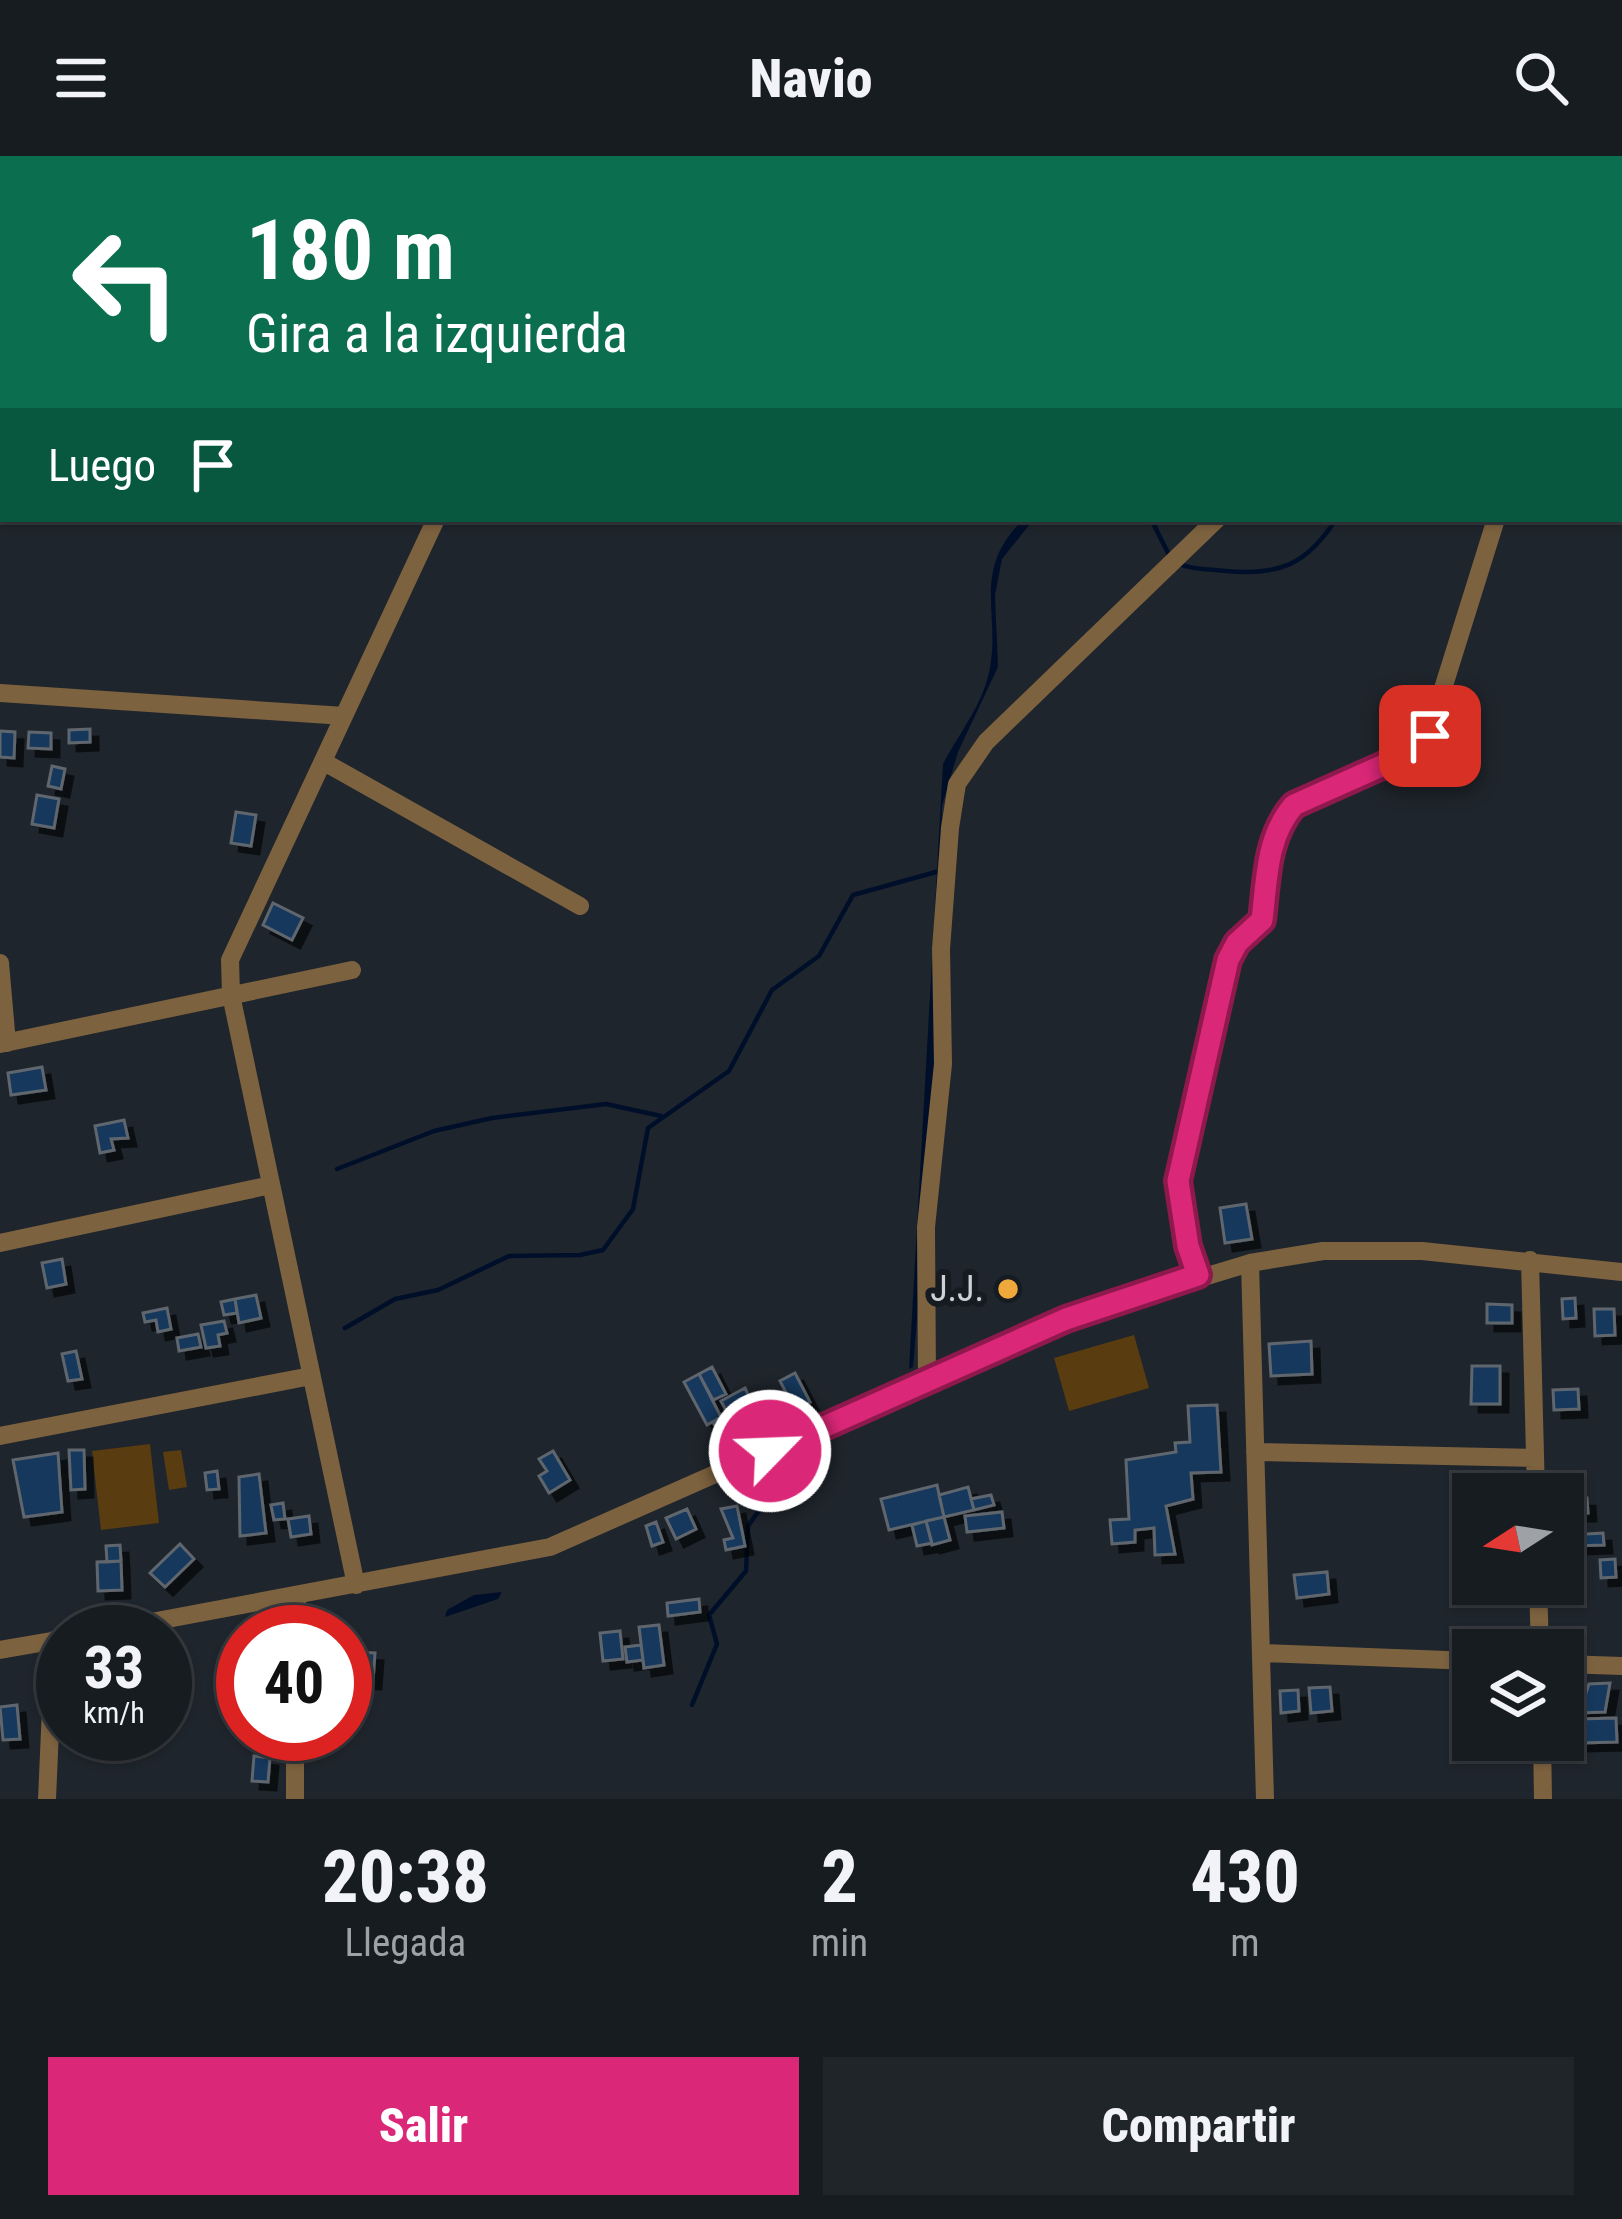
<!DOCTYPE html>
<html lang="es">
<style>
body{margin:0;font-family:"Roboto Condensed",sans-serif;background:#20252a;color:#f1f3f6;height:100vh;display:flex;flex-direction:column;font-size:45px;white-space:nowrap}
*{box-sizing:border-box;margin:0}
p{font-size:39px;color:#9ea1a5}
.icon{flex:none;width:66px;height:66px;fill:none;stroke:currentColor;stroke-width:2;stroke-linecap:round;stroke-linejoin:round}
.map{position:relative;height:1643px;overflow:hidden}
.side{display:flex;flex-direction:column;background:#171c21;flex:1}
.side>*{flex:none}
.guide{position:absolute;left:0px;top:0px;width:1623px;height:366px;box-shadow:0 3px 9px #0004,0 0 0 3px #363a3f;background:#0b6e4f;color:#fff;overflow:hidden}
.needle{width:78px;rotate:258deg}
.buttons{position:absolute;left:1452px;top:1317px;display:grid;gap:24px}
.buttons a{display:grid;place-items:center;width:132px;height:132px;border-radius:0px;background:#171c21;box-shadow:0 3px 9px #0004,0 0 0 3px #363a3f;font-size:60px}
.speed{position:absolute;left:36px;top:1449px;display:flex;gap:24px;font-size:60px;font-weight:700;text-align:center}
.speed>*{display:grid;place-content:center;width:156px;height:156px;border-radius:50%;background:#171c21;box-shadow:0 3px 9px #0004,0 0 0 3px #363a3f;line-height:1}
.speed small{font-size:30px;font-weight:400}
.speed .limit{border:18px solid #d22;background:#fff;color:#111}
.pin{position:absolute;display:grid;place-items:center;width:102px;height:102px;color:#fff;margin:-51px;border-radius:24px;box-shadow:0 6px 18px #0006}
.me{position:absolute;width:132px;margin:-66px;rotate:66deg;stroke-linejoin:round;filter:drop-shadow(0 0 9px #0008)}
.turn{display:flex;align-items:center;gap:42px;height:252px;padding:0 48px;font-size:54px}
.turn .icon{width:156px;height:156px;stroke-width:2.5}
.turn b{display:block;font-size:84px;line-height:102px}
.then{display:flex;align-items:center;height:114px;padding:0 48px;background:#0003;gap:24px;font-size:45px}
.eta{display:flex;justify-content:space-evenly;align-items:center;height:204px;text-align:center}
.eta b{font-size:72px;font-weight:800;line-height:84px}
.action{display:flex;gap:24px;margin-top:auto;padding:24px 48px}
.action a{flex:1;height:138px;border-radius:0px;background:#db2777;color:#fff;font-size:48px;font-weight:800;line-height:138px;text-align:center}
.action a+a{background:#20252a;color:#f1f3f6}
header{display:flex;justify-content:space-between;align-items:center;height:156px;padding:0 48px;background:#171c21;font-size:54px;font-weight:800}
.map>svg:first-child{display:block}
</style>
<header><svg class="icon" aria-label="menu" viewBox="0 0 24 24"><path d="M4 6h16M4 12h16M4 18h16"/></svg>Navio<svg class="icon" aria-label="search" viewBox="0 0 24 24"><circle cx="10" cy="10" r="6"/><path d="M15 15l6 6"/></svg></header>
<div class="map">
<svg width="1622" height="1643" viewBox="0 0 1622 1643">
<defs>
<filter id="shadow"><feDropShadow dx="8" dy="8" stdDeviation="0" flood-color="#0009"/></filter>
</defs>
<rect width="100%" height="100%" fill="#1f252c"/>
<!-- green -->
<path fill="#593c10" d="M1134 1179 1149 1232 1069 1255 1054 1202Z
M150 1288 159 1367 101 1374 92 1295Z
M181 1294 187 1331 169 1334 163 1296Z"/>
<!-- water -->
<path fill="#000f29" d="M1024 363H1034L1002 403 995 439 998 511 958 596 942 650 937 920 913 1211 909 1213 943 608C957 581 979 553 987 524 1005 462 967 417 1024 363Z
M502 1436 498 1443 445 1461 447 1454 474 1439Z"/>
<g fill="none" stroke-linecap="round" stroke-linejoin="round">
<!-- stream -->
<path stroke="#000f29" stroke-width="4.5" d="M1151 363 1170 401
M1179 408C1193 414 1210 413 1226 415 1278 420 1307 409 1336 363
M337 1013 434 975 492 962 606 948 661 960
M345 1172 395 1143 438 1134 509 1100 580 1099 603 1094 633 1053 648 972 729 915 772 834 819 800 853 739 936 716
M692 1549 717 1488 709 1459 746 1415 748 1370 768 1342 772 1323"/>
</g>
<!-- building -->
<path fill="#14385d" stroke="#5f666e" stroke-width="3" filter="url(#shadow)" d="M90 573V586L69 587V574Z
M0 575 15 576 14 602 0 601Z
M29 576 51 577V593L28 592Z
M52 610 65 613 61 633 48 630Z
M37 639 59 643 54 672 32 668Z
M236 656 256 659 251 690 231 687Z
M273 747 303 762 292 784 263 769Z
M42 911 46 934 11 939 8 917Z
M124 964 128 982 111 983 114 994 100 997 95 970Z
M1246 1048 1252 1083 1225 1087 1220 1052Z
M62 1103 66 1128 47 1132 42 1107Z
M256 1139 261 1162 239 1167 235 1143Z
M1575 1142 1576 1162 1563 1163 1562 1143Z
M235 1143 237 1157 224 1159 221 1146Z
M1487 1148 1512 1149V1167H1487Z
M167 1152 171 1173 158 1176 156 1164 145 1166 143 1157Z
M1594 1153H1614L1615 1179 1595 1180Z
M224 1165 227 1177 218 1179 220 1190 206 1192 201 1169Z
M198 1178 201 1191 179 1195 177 1182Z
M1311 1185 1312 1218 1271 1220 1269 1188Z
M76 1195 82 1223 68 1225 62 1198Z
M1472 1210H1500V1248H1471Z
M712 1211 726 1238 713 1244 699 1218Z
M795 1217 810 1246 795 1254 780 1225Z
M699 1218 721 1261 707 1269 684 1226Z
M745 1232 756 1255 733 1267 721 1245Z
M1578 1233 1579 1253 1554 1254 1553 1234Z
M1217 1249 1221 1316 1191 1317 1193 1343 1166 1350 1175 1398 1155 1399 1154 1372 1135 1374V1386L1112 1388 1110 1364 1129 1363 1126 1304 1176 1296 1175 1287 1190 1286 1188 1250Z
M756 1255 762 1266 746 1275 740 1263Z
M725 1259 742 1292 730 1298 713 1266Z
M762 1266 769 1280 759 1285 752 1271Z
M69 1294H84L85 1333 71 1334Z
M553 1295 570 1324 549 1337 539 1320 547 1315 539 1303Z
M58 1297 62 1356 24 1361 13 1304Z
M217 1315 219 1333 207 1334 205 1317Z
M259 1318 266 1377 240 1380 239 1321Z
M937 1329 944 1361 889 1374 881 1343Z
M968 1331 974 1354 944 1361 939 1339Z
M991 1339 994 1349 974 1354 971 1343Z
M1587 1342 1588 1357H1570V1343Z
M283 1347 285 1363 274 1364 271 1349Z
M737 1350 745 1390 726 1394 724 1384 733 1382 721 1353Z
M687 1353 696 1373 676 1383 666 1362Z
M1002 1356 1004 1372 967 1376 965 1360Z
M309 1360 311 1378 291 1381 288 1363Z
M944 1361 950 1384 932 1389 926 1365Z
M926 1365 932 1387 917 1390 912 1369Z
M656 1366 663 1386 652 1390 646 1370Z
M1603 1377 1604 1389 1571 1390V1379Z
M180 1388 194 1403 165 1431 150 1417Z
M120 1389 121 1405 107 1406 106 1390Z
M1615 1403 1616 1421 1601 1422 1600 1404Z
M121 1405 122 1434 98 1435 97 1406Z
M1327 1416 1329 1438 1297 1442 1294 1419Z
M699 1443 700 1456 668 1460 667 1447Z
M659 1469 664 1509 644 1512 639 1471Z
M620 1475 623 1503 603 1505 600 1477Z
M641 1489 643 1504 627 1506 625 1491Z
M352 1496 375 1497 373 1525 350 1524Z
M1610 1527 1605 1556 1579 1557 1589 1528Z
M1330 1531 1332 1555 1311 1557 1309 1532Z
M1298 1534 1299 1555 1281 1557 1280 1535Z
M17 1549 20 1583 3 1584 0 1551Z
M1616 1562 1617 1586 1580 1587 1579 1563Z
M254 1600 270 1602 268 1626 252 1625Z"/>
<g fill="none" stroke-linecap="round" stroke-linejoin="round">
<!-- minor -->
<path stroke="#7d623f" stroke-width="18" d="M1045 3V0
M1547 3 1550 0
M1620 168 1622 166
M0 537 344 560
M324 606 580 750
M0 807 7 887
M0 888 352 814
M0 1087 271 1029
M1530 1104 1536 1338
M1250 1107 1265 1643
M1198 1119 1178 1025 1229 804 1237 787 1262 764C1274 667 1270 653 1365 616 1387 608 1408 601 1426 587L1496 363
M927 1225 926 1071 943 908 941 793 950 672 957 628 986 586 1217 363
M0 1280 311 1220
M1255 1296 1535 1302
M1538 1428 1540 1494
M356 1429 231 839 230 804 436 363
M98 1476 550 1391 1066 1163 1250 1107 1323 1095H1422L1622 1116
M297 1476V1439
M0 1494 63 1483
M1261 1497 1473 1505
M1563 1508 1622 1510
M1542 1584 1543 1643
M47 1643 54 1484
M295 1643V1578"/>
</g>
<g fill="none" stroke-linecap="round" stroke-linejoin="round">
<!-- route casing -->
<g stroke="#8e194d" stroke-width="30">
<path id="route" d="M770 1295 1066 1163 1198 1119 1188 1090 1178 1025 1228 804 1237 787 1262 764C1267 724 1266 681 1294 649L1415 595 1430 580"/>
</g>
<!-- route -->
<use href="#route" stroke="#db2777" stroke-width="21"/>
</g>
<!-- markers -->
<circle fill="#eea83c" stroke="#161b22" stroke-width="4.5" cx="1008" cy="1133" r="12"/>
<g text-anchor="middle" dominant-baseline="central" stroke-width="12" stroke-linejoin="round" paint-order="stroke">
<!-- poi labels -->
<g font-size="36" fill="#ced2d7" stroke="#161b22" text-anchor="end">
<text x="984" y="1133">J.J.</text>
</g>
</g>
</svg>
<div class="buttons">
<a><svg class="needle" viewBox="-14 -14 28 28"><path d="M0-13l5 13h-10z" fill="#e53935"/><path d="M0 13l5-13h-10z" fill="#9ea1a5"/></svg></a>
<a><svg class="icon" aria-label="layers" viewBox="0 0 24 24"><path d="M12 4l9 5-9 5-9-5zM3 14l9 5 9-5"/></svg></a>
</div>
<div class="speed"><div>33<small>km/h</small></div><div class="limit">40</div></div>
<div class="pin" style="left:1430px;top:580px;background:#d93025"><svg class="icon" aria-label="arrive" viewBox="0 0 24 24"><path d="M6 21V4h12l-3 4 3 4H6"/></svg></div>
<svg class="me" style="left:770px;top:1295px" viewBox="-20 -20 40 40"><circle r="17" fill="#db2777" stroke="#fff" stroke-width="3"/><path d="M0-11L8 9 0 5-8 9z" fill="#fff"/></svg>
<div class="guide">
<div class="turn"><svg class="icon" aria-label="left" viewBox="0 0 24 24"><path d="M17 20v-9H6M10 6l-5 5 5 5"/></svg><div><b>180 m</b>Gira a la izquierda</div></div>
<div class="then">Luego<svg class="icon" aria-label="arrive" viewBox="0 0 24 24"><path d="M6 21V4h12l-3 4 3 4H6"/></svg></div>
</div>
</div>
<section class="side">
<div class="eta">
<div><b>20:38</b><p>Llegada</p></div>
<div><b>2</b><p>min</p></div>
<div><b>430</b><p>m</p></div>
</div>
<div class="action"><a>Salir</a><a>Compartir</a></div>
</section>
